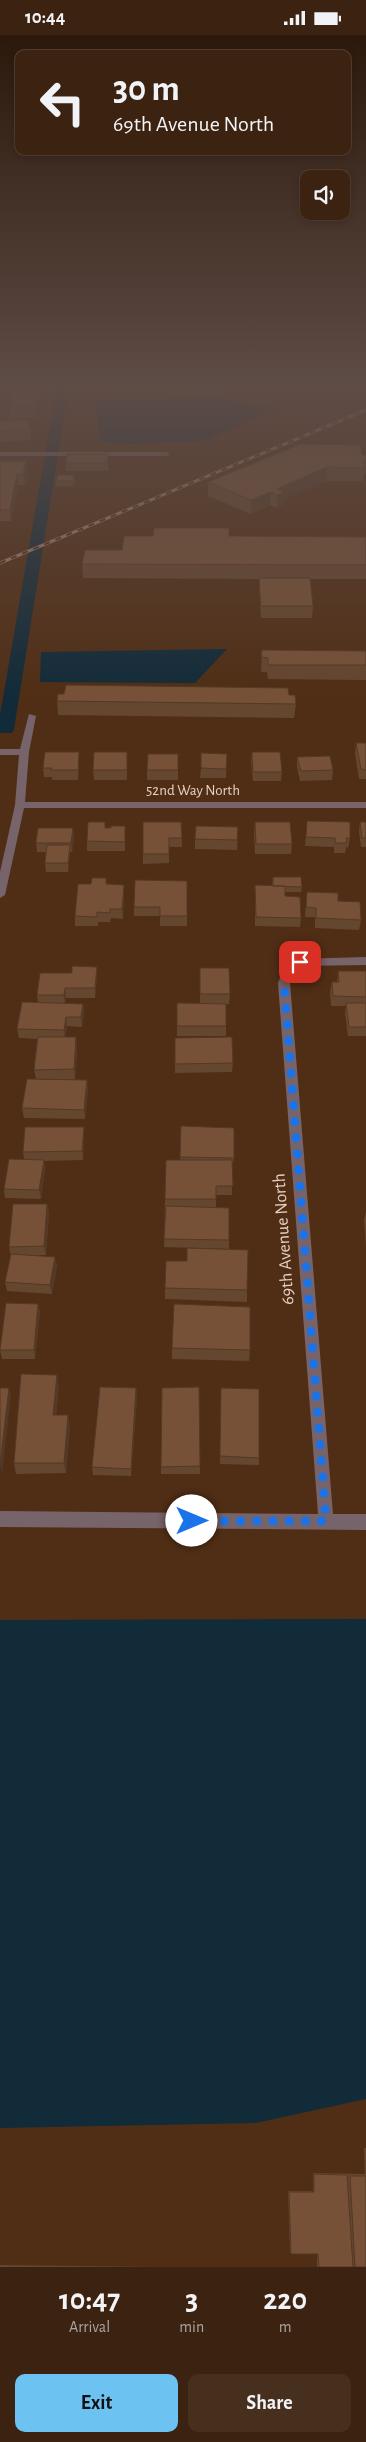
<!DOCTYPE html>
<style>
body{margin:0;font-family:"Alegreya Sans",sans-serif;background:#472f1e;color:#f1f3f6;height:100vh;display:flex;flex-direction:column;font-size:19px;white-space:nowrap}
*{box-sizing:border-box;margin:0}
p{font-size:16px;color:#aca49f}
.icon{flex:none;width:28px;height:28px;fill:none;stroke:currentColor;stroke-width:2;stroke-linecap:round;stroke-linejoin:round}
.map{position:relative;height:2232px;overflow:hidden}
.side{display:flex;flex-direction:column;background:#3c2210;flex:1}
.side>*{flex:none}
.top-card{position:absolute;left:15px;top:15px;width:336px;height:105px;border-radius:10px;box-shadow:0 2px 8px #0003,0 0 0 1px #553f30;background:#3c2210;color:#f1f3f6;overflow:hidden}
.controls{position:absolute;left:300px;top:135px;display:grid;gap:10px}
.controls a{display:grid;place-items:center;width:50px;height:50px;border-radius:10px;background:#3c2210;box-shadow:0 2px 8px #0003,0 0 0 1px #553f30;font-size:25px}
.pin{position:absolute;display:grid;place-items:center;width:42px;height:42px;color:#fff;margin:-21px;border-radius:10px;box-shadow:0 2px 8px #0006}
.me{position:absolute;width:55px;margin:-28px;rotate:90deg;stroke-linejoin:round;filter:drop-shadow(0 0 4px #0008)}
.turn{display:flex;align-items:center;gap:18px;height:105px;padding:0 15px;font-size:22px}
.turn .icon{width:65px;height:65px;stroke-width:2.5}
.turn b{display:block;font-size:35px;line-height:42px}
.eta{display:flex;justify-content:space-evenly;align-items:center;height:85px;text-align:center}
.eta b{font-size:30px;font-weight:700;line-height:35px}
.action{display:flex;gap:10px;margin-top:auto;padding:10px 15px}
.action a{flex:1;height:58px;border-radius:10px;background:#6cc3f2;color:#111;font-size:20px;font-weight:700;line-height:58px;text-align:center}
.action a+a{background:#472f1e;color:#f1f3f6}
.status{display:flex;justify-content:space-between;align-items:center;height:35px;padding:0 25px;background:#3c2210;direction:ltr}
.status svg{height:14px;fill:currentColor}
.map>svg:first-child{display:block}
</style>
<div class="status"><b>10:44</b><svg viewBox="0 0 49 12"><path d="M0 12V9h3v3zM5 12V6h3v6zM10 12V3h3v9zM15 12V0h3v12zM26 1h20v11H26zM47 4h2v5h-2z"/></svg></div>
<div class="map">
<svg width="366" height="2232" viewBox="0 0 366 2232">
<rect width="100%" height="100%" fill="#502e15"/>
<!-- water -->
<path fill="#112b39" d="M216 363 246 368H273L275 373 206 406 130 409 100 407 96 365Z
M227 614 195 648 40 647 41 617Z
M366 1584V2064L256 2088 0 2093V1585Z"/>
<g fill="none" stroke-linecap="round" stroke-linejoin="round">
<!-- canal -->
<path fill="#112b39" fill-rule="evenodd" d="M57 350H69L14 694 12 698H0V680Z"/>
<!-- street -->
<path fill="#77636a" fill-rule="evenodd" d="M0 417H167L170 419 167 421H0Z
M29 679 36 681 29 717 25 767H366V773H24L5 860 0 863V837L15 770 19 720H0V714H20Z
M366 922V930L302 931 293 938 290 948 333 1479H366V1495L0 1492V1476L318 1479 278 948 284 933 296 924Z"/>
<!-- rail casing -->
<g stroke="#9e826f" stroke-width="3">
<path id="rail" d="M0 528 366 375"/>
</g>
<!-- rail -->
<use href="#rail" stroke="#502e15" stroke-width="2" stroke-dasharray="6" stroke-linecap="butt"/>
</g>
<!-- wall -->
<path fill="#65462f" d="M40 353 35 383H11L10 372Z
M0 386 30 394 31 405 0 407Z
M362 420H366V439H364L363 446H326L284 464 283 470 277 473 270 470 251 479 208 461V447Z
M0 426 28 438 25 450H18L11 486H0Z
M66 428H109L108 436H66Z
M74 440 75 445 73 451H56V446Z
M229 501 366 502V544H310L313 571 312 583H261L259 555V544L83 543 82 529 122 515Z
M262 615 366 616V645L268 644 267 637H261Z
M289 660 296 669 294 683 58 680 57 666Z
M356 708H366V744H359L355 718Z
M79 717V726L78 745H52V742H44L43 733Z
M252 717 282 737 281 746H253L251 726Z
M178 719V745H147V735Z
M227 719 226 743H200L201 733Z
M297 722 333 735 332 745 300 746 297 732Z
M127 726V745H94L93 735Z
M307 786 350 803 348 813 346 812 345 818H334V812L305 811Z
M143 787H181L182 812H169V828L143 829Z
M255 787 292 809 291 819H255L254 797Z
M360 787H366V812H361L359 797Z
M125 791V816H87V806L105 793Z
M238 792 237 815 195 814V804Z
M73 793 74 803 72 817H70L68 837H46L45 828 46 817H37L36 808Z
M273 842 302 852 301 857H285V861L301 883 300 892 255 891V850L272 851Z
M106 843 107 849 124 859 123 884 111 883 110 887H98V891H75V881L91 849Z
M187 846V891H160V881H134V872Z
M307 857 338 866 361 885 359 895 315 893V882H305Z
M97 932V941L95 963H66L65 968 83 969 84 978 82 992 67 991 65 1002 77 1012 75 1044H36L34 1035 37 1004 19 1003 17 994 38 968 37 960 72 938Z
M200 933 230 959 229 969H226V1001H177V968H200Z
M338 936H366V1001H348L345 978 346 971H331L330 957 332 947H337Z
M175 1003 233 1028 232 1037 175 1038Z
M87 1045 88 1055 85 1084 24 1083 22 1073Z
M181 1091 234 1123 233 1128H232V1160H216V1173L229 1205V1214L164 1212 165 1164 180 1125Z
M84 1101 83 1125 44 1126 45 1134 41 1164 5 1163 4 1154 24 1124 23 1117Z
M47 1169 49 1178 46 1220H29L55 1222 57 1231 52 1259 7 1256 5 1247 11 1221 9 1212Z
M366 1176V1212L364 1185Z
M165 1253 247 1255V1267L165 1264Z
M38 1269 40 1277 35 1324H2L0 1315Z
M172 1313 250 1315 249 1326 172 1324Z
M59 1351 56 1380 70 1391 66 1438 16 1439 14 1428Z
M199 1352 200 1439H161V1432Z
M136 1353 137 1361 131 1441 93 1440 92 1432Z
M221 1361 259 1423V1430L220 1429Z
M364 2113H366V2232H317V2219H291L290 2217 288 2156H313V2138L365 2139Z
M0 2230 154 2232H0Z"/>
<!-- shaded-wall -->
<path fill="#533926" d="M38 350H40V353L35 383 34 372Z
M26 426 28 438 25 450 23 439Z
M327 432 326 446 284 464 283 470 277 473V454Z
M17 439 18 450 11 486 10 475Z
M271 457 270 470 251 479V465Z
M73 793 74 803 72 817 71 808Z
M70 810V820L68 837V828Z
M124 850V859L123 884 122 874Z
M97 932V941L95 963V953Z
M65 953 66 963 65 970 64 960Z
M83 969 84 978 82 992 81 982Z
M66 982 67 991 65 1005 64 995Z
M76 1002 77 1012 75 1044 74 1034Z
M87 1045 88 1055 85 1084 84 1075Z
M84 1092V1101L83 1125 82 1116Z
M44 1125 45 1134 41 1164 39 1155Z
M47 1169 49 1178 46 1220 44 1211Z
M55 1222 57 1231 52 1259 50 1250Z
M38 1269 40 1277 35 1324 34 1315Z
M57 1340 59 1351 55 1391 53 1380Z
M9 1353 11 1361 2 1439 0 1430Z
M136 1353 137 1361 131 1441V1434Z
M68 1380 70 1391 66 1438 64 1428Z"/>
<!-- building -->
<path fill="#765137" stroke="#533926" d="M14 350H38L34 372H10Z
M28 385 30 394 0 396V386Z
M301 409 360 410 362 420H366V426H363L365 433 327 432 277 454 284 457 277 460 271 457 251 465 208 447Z
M67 419H108L107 428H66Z
M0 426H26L23 439H17L10 475H0Z
M58 440H74L73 446H56Z
M154 493H229V501L366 502V530L82 529 85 515H122L124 501H153Z
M259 543H310L313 571H261Z
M262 615 366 616V630H268V623L261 622Z
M66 650 288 653 289 660H295L296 669 57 666 58 659H64Z
M356 708H366V735L361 734Z
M45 717H79L78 735H51L52 733H43Z
M94 717H127V735H93Z
M252 717H280L282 737H253Z
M201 718 227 719 226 734 201 733Z
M148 719H178V735H147Z
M330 721 333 735 301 736 297 722Z
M307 786 350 787V803H346L347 808H335V803L306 802Z
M88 787H105V793H111V791H125V807L87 806Z
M143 787H181L182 803H169V819H143Z
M255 787H290L292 809H256Z
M360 787H366V803H362Z
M196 791 238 792 237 805 195 804Z
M38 793H73L71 808H36Z
M47 810H70L68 828H45Z
M273 842H301L302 852 273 851Z
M92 843H106V849L124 850 122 874H110V878L97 877V882L75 881 78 849H91Z
M135 845 187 846V881H160V872H134Z
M255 850 285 851V861L300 862 301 883 256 882Z
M307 857 338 858V866L360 867 361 885 316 883V873L306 872Z
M72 931 97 932 95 953H65L64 960H37L40 938H72Z
M200 933H229L230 959H200Z
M338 936H366V962L333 961 332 947H339Z
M22 967 83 969 81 982H66L64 995 17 994Z
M177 968 226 969V991H177Z
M346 968H366V992H349Z
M38 1002H76L74 1034 34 1035Z
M232 1002 233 1028 175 1029V1003Z
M27 1044 87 1045 84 1075 22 1073Z
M181 1091 234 1093V1123L180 1122Z
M25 1092H84L82 1116 23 1117Z
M9 1124 44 1125 39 1155 4 1154Z
M166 1125H232L233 1151H216V1164H165Z
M13 1169H47L44 1211 9 1212Z
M166 1171 229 1173V1205L164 1204Z
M187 1213 248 1215 247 1255 165 1253 166 1226H187Z
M11 1219 55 1222 50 1250 5 1247Z
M6 1268 38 1269 34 1315H0Z
M174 1269 250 1272V1315L172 1313Z
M21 1339 57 1340 53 1380H68L64 1428H14Z
M100 1352 136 1353 131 1434 92 1432Z
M199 1352 200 1431 161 1432 162 1353Z
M0 1353H9L0 1430Z
M221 1353 259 1354V1423L220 1421Z
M314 2139 347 2140 353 2232H319L318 2219H291L289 2157H314Z
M350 2141H366V2232H355Z"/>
<!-- sky -->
<linearGradient id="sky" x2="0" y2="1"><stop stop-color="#2c190c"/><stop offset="0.53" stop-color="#5e4c46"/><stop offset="1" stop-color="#5e4c46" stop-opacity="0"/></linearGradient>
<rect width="366" height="663" fill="url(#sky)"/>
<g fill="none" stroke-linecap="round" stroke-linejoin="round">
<!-- route -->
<path stroke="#1a73e8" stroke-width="9" stroke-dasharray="0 16.2" d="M192 1486H326L284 948 288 936 300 927"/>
</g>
<g text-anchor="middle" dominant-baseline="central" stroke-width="5" stroke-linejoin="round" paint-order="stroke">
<!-- far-street labels -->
<g font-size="15" fill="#e6d0c2" stroke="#502e15">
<text x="193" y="755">52nd Way North</text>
</g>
<!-- street labels -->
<g font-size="18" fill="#e6d0c2" stroke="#502e15">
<text transform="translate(284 1204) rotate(-94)">69th Avenue North</text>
</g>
</g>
</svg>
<div class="controls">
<a><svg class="icon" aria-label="sound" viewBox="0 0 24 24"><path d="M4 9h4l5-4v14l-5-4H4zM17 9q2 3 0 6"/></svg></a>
</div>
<div class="pin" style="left:300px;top:927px;background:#d93025"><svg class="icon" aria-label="arrive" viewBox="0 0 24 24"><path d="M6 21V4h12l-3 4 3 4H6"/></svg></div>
<svg class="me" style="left:192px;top:1486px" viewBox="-20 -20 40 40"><circle r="19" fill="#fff"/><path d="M0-13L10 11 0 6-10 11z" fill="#1a73e8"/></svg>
<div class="top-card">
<div class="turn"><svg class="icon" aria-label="left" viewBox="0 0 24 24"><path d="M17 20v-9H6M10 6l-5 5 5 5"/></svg><div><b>30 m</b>69th Avenue North</div></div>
</div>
</div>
<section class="side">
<div class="eta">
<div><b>10:47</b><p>Arrival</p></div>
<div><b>3</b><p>min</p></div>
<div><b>220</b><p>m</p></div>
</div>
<div class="action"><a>Exit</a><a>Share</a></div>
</section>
